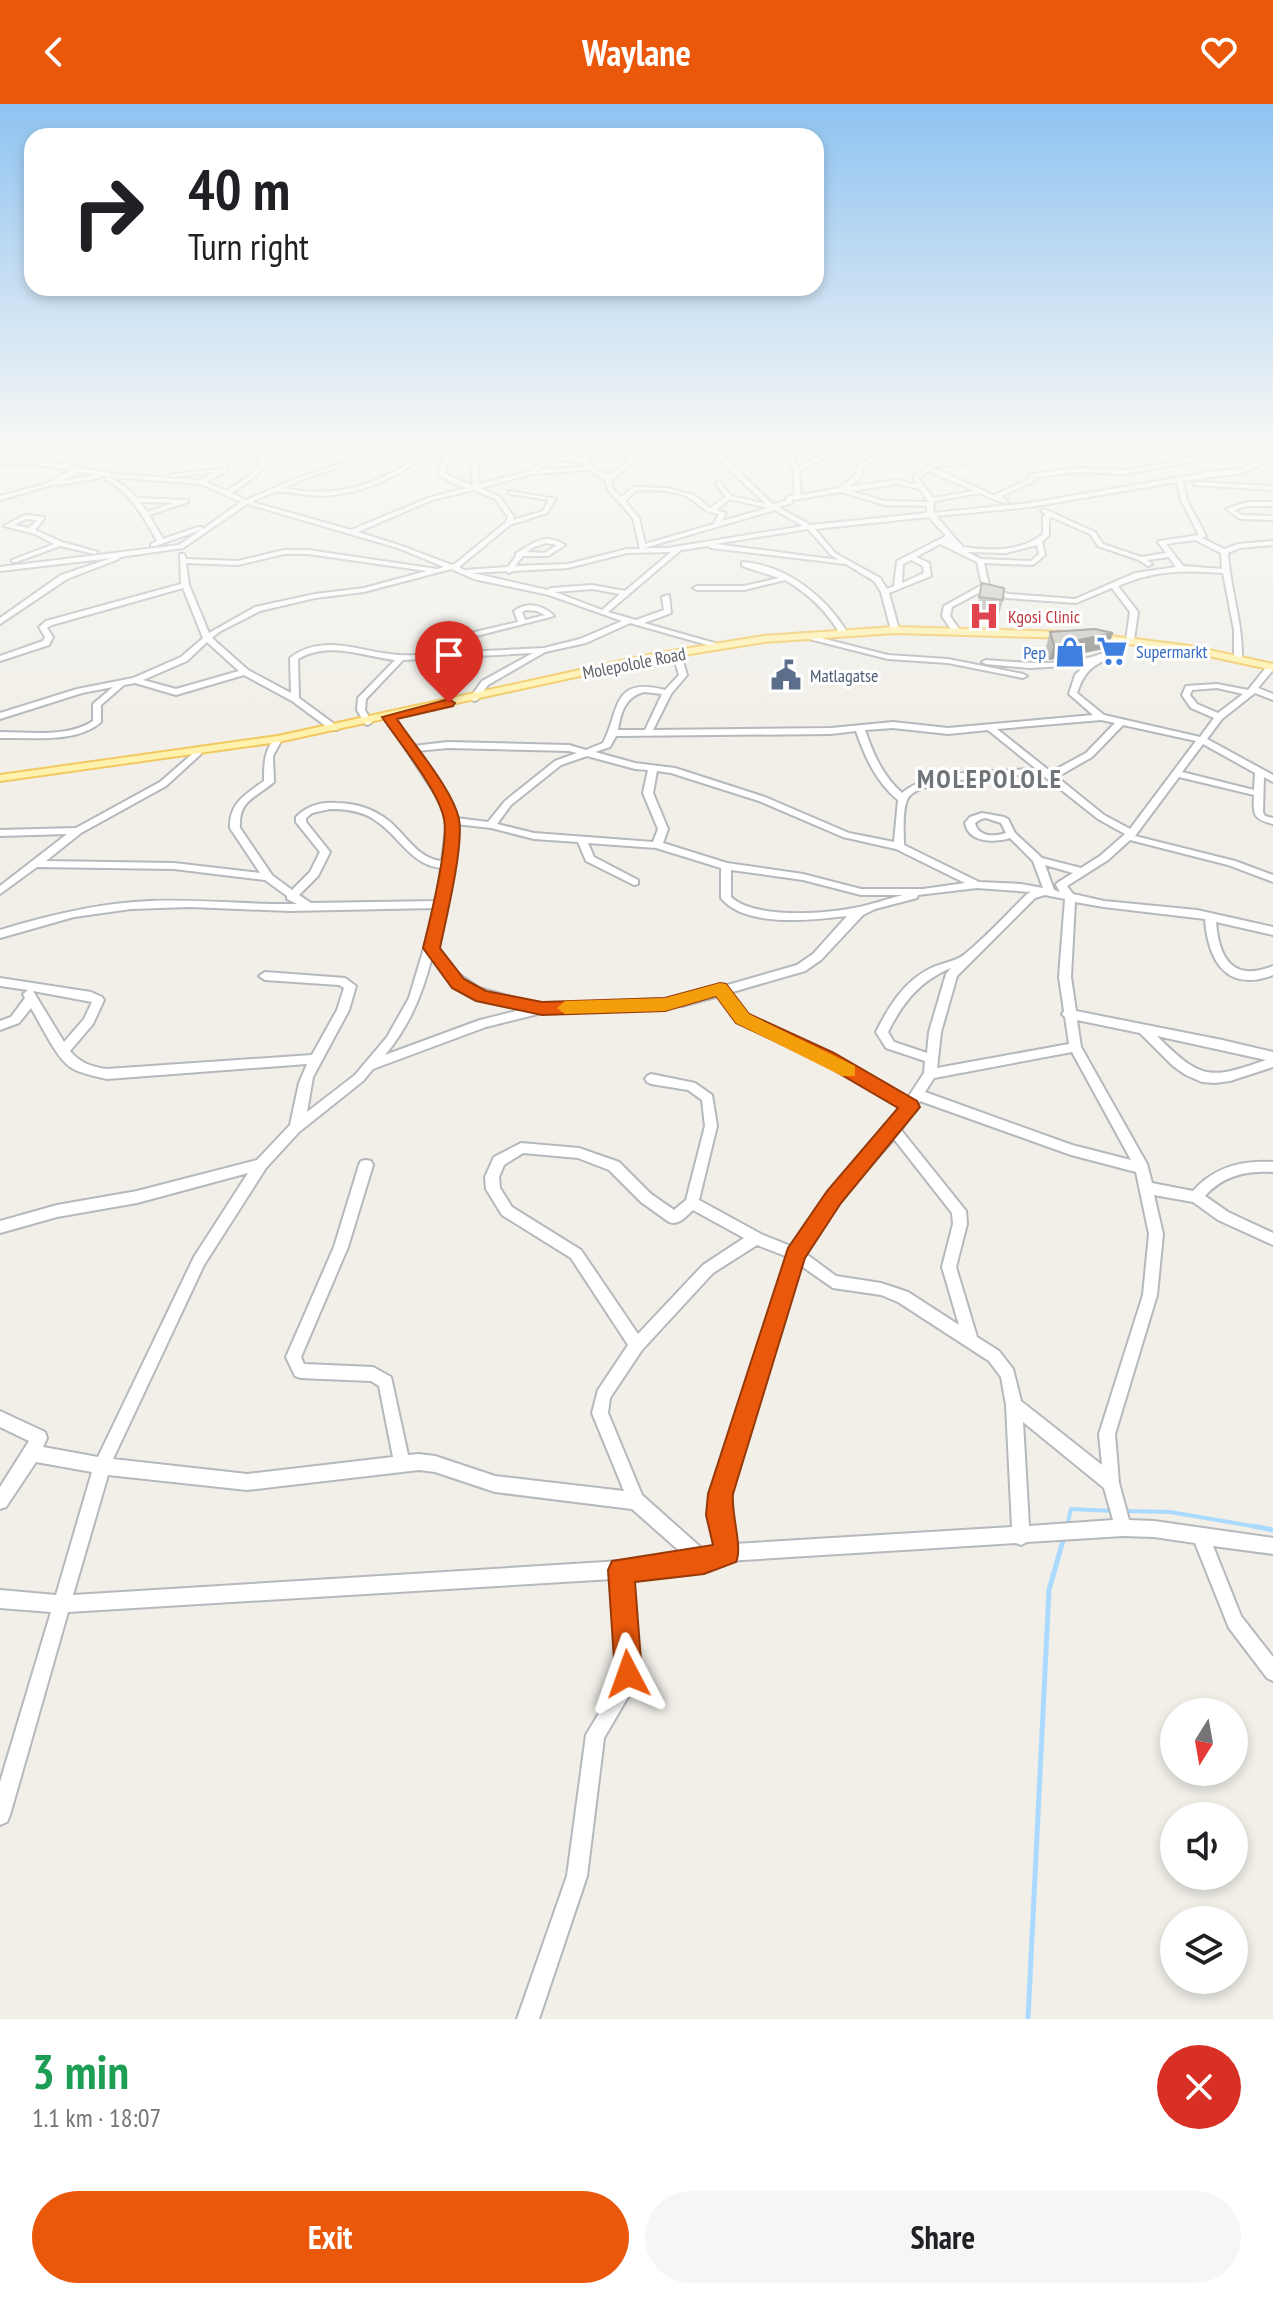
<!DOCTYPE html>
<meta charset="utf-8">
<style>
body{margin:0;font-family:"PT Sans Narrow",sans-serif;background:#f6f6f6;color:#202124;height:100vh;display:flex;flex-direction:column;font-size:30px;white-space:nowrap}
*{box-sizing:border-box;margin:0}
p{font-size:26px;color:#757577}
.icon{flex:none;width:44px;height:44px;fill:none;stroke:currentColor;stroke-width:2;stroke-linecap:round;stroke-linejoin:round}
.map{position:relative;height:1915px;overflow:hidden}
.sheet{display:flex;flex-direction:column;background:#fff;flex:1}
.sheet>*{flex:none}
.banner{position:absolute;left:24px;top:24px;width:800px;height:168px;border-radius:24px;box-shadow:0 4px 12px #0003;background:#fff;color:#202124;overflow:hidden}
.needle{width:52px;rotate:191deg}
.buttons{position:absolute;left:1160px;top:1594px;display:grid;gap:16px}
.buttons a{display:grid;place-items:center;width:88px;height:88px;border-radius:50%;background:#fff;box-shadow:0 4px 12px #0003;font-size:40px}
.pin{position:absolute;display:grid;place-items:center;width:68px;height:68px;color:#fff;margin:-82px -34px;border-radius:50% 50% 50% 0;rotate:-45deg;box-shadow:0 0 8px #0007}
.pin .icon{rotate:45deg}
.me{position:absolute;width:88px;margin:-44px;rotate:356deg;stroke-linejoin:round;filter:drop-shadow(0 0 6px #0008)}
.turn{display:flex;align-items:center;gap:28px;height:168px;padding:0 32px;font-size:36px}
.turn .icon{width:104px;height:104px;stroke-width:2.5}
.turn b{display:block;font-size:56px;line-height:68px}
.round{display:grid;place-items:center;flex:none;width:84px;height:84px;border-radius:42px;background:#f6f6f6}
.summary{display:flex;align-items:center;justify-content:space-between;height:136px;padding:0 32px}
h1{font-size:48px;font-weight:700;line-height:60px;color:#1e9e55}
.cta{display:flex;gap:16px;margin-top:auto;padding:16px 32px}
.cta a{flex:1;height:92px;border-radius:48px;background:#ea580c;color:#fff;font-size:32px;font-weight:700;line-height:92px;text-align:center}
.cta a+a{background:#f6f6f6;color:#202124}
header{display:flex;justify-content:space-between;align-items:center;height:104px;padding:0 32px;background:#ea580c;color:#fff;font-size:36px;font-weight:700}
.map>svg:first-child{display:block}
</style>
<header><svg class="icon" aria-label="back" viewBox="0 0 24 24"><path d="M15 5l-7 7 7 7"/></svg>Waylane<svg class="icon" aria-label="heart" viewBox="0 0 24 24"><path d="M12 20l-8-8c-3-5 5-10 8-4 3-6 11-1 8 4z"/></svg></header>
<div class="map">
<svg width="1273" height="1915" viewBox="0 0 1273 1915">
<rect width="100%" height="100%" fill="#f1efe8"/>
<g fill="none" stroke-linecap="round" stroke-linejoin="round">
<!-- stream-far1 -->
<path stroke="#aadaff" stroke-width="4" d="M1126 1407 1170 1408 1264 1424
M1067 1422 1071 1405 1114 1407"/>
<!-- stream -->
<path stroke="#aadaff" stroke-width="5" d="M1253 1422 1273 1426
M1028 1915 1049 1486 1064 1433"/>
<!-- minor casing -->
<g stroke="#b5b8bc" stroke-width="4">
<path id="minor" d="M75 345H82L76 350 75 356 100 348 103 350 69 362 115 370 200 376 215 368 172 373 169 371 228 364V366L206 378 227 387 252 370 261 358 258 353 266 345H272L263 354 267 358 256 372 232 389 246 396 300 373 388 345H396L304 375 284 384C321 392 357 387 391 369 403 363 414 358 418 345H424L420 356C389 377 357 391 320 392 307 392 285 386 276 388 268 389 259 395 252 398L351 426 428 394 466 384 450 378 438 370 446 345H452L444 369 473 382 471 360 484 345H490L477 360 479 380 530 367 541 358 556 353 571 352 584 355 588 345H594L593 348 636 345 632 360 611 376 613 385 621 393 634 383 667 384 694 391 710 404 725 393 716 379 719 377 731 392 766 400 717 354 696 350 692 345 716 351 715 345H721L722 352 773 400 786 397V394L795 390 793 366 783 345H789L798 363 827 348 828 345H834L832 350 799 367 801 391 839 384 855 372 859 360 891 345H898L864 362 860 374 849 383 897 376 917 381 913 372 932 360 911 345H918L936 357 956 345 981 346 984 355 969 360 937 362 934 364 995 392 996 390 1029 375V372L1032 370 1078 364 1125 366 1184 357 1152 346 1133 351 1130 349C1154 339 1176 352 1198 357L1125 370 1078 368 1035 373 1034 377 1002 392 1008 398 1007 399 1000 398 980 389 934 397 933 409 1030 399 1210 368 1242 365 1273 351V355L1243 369 1183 377 1187 396 1206 432 1202 434 1224 445 1239 440 1273 437V441L1240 444 1228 449C1230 485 1243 519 1242 555L1238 557 1234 555V526L1223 469C1182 466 1156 466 1118 482L1138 508 1134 536 1130 538 1126 536 1130 508 1112 484 1076 499 1006 494 986 485 952 503 950 512 959 525 955 527H952L942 512 944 502 982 481 977 458 940 440 916 453 929 459 931 472 889 489 899 526 895 528 891 526 881 488 874 477 846 460 711 444 708 442 681 446 608 508 636 516 664 506 662 493 669 491 671 509 644 519 718 540V544L630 519 586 539 545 548 488 581 477 596 474 597 470 594 482 577 533 549 403 556 366 595 365 606 372 618 368 621 365 620 357 606 358 594 395 556C361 552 330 537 298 555L299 594 337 622V626H331L292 597 244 571 176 591 135 579 124 581 101 601V618C76 640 31 633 0 634V628C29 628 68 634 93 617V600L113 583 82 589 0 615V609L77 585 133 574 181 553 203 534 183 484 52 521 47 524 53 533 49 541 0 557V552L43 537 45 533 39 523 46 517 181 480 180 450H184L186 455 238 457 284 446H308L437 465 444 463 398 444 247 400 183 444 120 453 119 455 67 475 0 520V514L61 471 112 454 0 467V463L179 441 201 426 155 442H151V440L157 437C143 412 131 389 105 375L106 372H102L99 374 58 381 55 380 0 396V392L46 380 71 366 33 360H0V356H33L63 361 70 354 71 348ZM630 347 627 358 608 372 588 360 592 351ZM959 348 977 349 979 353 968 356 944 358ZM563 356 582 358 585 363 538 366 552 358ZM590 366 605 376 608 386 633 414 640 445H627L568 460 515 462 523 452H548L565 441C543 428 535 439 516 449V452L508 463 464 466 459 463 510 421 547 409 556 395 509 387V389L511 390 549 396 543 407 513 416 514 413 500 393 480 384 532 370ZM929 367 974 387 933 394 918 374ZM78 368 96 371 61 377ZM110 373 200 380 241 398 203 425 202 423H198L163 435 149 411 188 398V396L137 394 127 384ZM1177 378 1181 396 1199 431 1159 437 1158 438 1166 449 1141 453 1103 440 1095 428 1044 405 1041 407 1046 410 1043 413V430C1021 448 989 447 963 443L936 412 1030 403ZM897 380 920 385 928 398 885 397 850 387ZM473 386 495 395 508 413 505 419 456 459 452 461 402 442 358 428 432 396ZM641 386C657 386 677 386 691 395 703 403 703 408 719 410L714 420 645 440 639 414 625 397 636 387ZM841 388 885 401 927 402V409L811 421 778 403 792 399V396ZM730 395 768 404 722 417 726 409 716 406ZM140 398 174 399 147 408ZM775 406 803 422 668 444H644ZM929 413 946 432 897 457 894 482 887 485 880 474 835 449 815 425ZM1051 413 1090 430 1098 442 1139 456 1148 462 1152 460 1147 456 1169 453 1176 463 1135 469 1075 495 1008 490 989 481 984 459 1033 461 1045 451 1042 438 1049 431V414ZM808 425 831 451 839 456 715 440ZM1195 436 1221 449 1222 465 1183 462 1166 440ZM546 439 557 441 545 449 527 448 534 443ZM1037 441 1039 450 1031 457 981 455 967 448 1006 449ZM671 448 625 487 592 481 551 484 547 486 473 469 506 467 509 469 513 467 568 464 627 449ZM284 450H308L427 467 364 484 315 490 255 503 209 529 189 481 186 459 238 461ZM911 456 923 462 924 469 902 479 903 460ZM451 465 474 475 549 491 622 517 580 535 544 544 463 548 465 535 554 512C543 501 527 497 514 507L518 518 458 532 455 549C437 550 417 552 399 551 362 549 323 528 290 554L291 589 248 566 212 534 219 528 260 507 315 494 364 488ZM592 485 620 490 602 506 555 488ZM526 506 537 507 545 511 525 516 522 508ZM207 538 239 567 176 585 143 576 187 557Z
M284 345H309C303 348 290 348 284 345Z
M1036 345H1044L1056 349 1075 345V349L1055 353Z
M1196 378 1273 382V386L1194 381V379Z
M1247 398H1273V402H1247L1234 406 1242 411 1273 412V416L1240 415 1226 405Z
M25 411 44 413V415L35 426 62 438 98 448 95 450 60 442 16 458H12V456L54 440 35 430 4 422ZM26 415 37 416 29 424 14 421Z
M742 458C786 461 825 492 847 528L840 530C826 506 809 490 785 476L744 486H697L693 484 697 482H744L779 474 742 462Z
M801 529 888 551 948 555 1023 570 1027 572 1023 574 948 559 888 555 801 533Z
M1109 533H1115L1119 547C1096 563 1087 560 1077 589L1104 611 1200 633 1214 614 1191 604 1182 591 1186 582 1217 580 1248 586 1268 561H1273V566L1258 584 1273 590V596L1255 589 1222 615 1207 635 1273 671V678L1264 673 1263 708 1265 712 1273 714V720C1253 715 1253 711 1254 691L1179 673 1135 732 1235 757 1273 771V778L1228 761 1130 736 1108 756 1067 782 1073 790 1104 797 1197 806 1273 823V831L1216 818C1219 855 1233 878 1273 862V871C1226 889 1208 856 1205 815L1104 803 1075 798 1071 873 1076 907 1222 936 1273 948V963L1230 977 1215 979 1202 978 1186 971 1173 962 1140 929 1077 916 1081 943 1147 1060 1152 1079 1193 1087C1214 1063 1242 1056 1273 1058V1068C1246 1067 1224 1071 1205 1092L1228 1108 1273 1129V1141L1218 1116 1193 1098 1154 1091 1163 1130 1157 1191 1115 1330 1119 1379 1129 1416 1154 1417 1273 1434V1450L1213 1442 1241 1512 1273 1553V1577L1267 1574 1229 1524 1195 1439 1154 1433 1123 1432 1027 1438 1021 1441 1016 1439 727 1457 704 1465 630 1474 635 1581 604 1634 587 1772 539 1915H517L567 1772 586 1631 617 1579 613 1475 68 1508 10 1711 7 1718 0 1721V1678L51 1508 0 1504V1486L56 1491 92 1368 36 1358 6 1403 0 1405V1383L29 1337 0 1323V1307L45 1328 47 1334 43 1343 98 1353 194 1153 248 1069 137 1099 57 1113 0 1129V1117L57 1101 137 1087 257 1056 290 1021 299 979 307 960 107 975C95 972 81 970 70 963 55 952 41 920 31 904L19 919 0 926V917L11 913 25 894 23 890 28 886 0 882V874L91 888 102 893 104 896 93 920 70 947C80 959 92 963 107 965L312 951 337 906 344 884 339 881 265 876 259 872 265 868 345 874 356 882 349 906 313 973 307 1008 355 971 387 933 409 894 436 804 289 807 190 803 131 805 74 813 0 834V826C49 811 99 799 150 797 199 795 248 801 297 800L287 795V792L265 776 174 765 37 763 0 790V782L67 730 0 732V726L76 724 160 678 198 645 201 646V650L166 682 81 729 46 757 174 759 260 769 230 724C229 699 246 690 264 677 264 660 264 643 278 632L282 635 273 652 274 678C256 694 238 696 240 724L272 771 292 786 310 768 320 748 296 718V713C307 702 321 698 336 699 355 699 374 705 389 717 406 731 418 755 442 757L447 717 441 699 385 613 386 611H392L413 642 448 638 569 641 586 646 603 639C620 607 611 572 665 586L679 571 673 551 677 549 681 551 687 571 671 590 653 626 831 624 893 618 948 624 1093 611 1069 590 1075 571 1085 561 1029 564 986 560 982 558 986 556C1028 559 1072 564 1111 546ZM1217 584 1243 590 1218 609 1197 600 1190 591 1192 586ZM644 588 662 590 645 626H618C621 608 625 593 644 588ZM1101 616 1115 619 1086 649 1051 668 997 625ZM1123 621 1196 637 1130 725 1104 711 1057 673 1092 653ZM893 624 948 630 988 626 1035 664C995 670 933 663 902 689 883 672 873 650 865 626ZM856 627C865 653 876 678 898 696L894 738 849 729 765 693 675 664 635 659 595 648 610 643 616 632 831 630ZM1203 640 1255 669 1254 686 1182 668ZM448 644 569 647 577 649 555 657 505 697 488 718 456 714 451 699 416 647ZM587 652 635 665 648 666 643 689 658 725 653 738 534 729 497 720 511 701 561 661ZM657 667 671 669 759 697 843 733 896 745 965 779 923 785H861L803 770 727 759 663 739 668 725 653 689ZM1040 669 1098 715 1125 730 1100 752 1081 764 1042 754 1015 729 1008 715 1004 713 982 709 970 713 965 719C969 739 994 739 1010 734L1033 757 1043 784 1021 780 979 778 904 741C904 727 902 709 907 696 917 672 1015 673 1040 669ZM330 705C347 705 365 707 379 719 401 735 412 761 441 764L437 797 311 799 299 791 318 772 330 748 306 718V714L312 709ZM986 714 1001 719 1006 729C994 733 978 733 975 719L981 715ZM456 720 491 724 534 735 578 738 586 757 634 781 638 780V776L594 753 588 739 656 744 721 764V794C745 824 812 816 847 812L813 850 797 861 724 882 720 881 715 885 682 894 540 901 479 884 457 869 435 842 447 800ZM1045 761 1073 769 1057 779 1056 781 1060 788 1054 786ZM731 766 803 776 861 791H903C887 795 871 801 854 804 824 810 754 815 731 793ZM977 784 1031 788 1027 790C1007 810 987 832 965 850 957 857 942 859 931 864 904 877 889 902 876 928L886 944 925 957 924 969 907 995 831 951 746 911 729 889 805 867 821 856 863 811 875 805 917 794 918 791ZM1045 791 1065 795 1059 873 1064 907 1062 910 1065 913 1069 940 937 964 941 928 957 872 1035 794ZM432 853C458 888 483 897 524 905L480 916 385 951C410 921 422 891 432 853ZM951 864 946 870 929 928 927 949 894 938 888 928C903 898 920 877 951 864ZM33 887 92 898 84 915 64 938ZM719 892 738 917 823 957 901 1004 890 1022 829 1089 793 1143 761 1130 699 1096 717 1022 712 991 695 979 651 970 647 972 645 975 647 978 651 980 688 986 702 996 705 1022 686 1096 674 1106 651 1090 619 1058 579 1044 521 1039 494 1053 485 1073 486 1085 502 1111 571 1154 628 1241 598 1286 592 1309 624 1387 495 1372 435 1352 419 1350 408 1351 391 1273 373 1263 304 1260 301 1253 348 1143 373 1061 371 1057 366 1056 361 1057 359 1061 334 1143 286 1253 295 1272 300 1274 371 1277 379 1282 393 1353 247 1370 113 1355 204 1161 266 1064 299 1028 363 977 373 965 486 923 542 909 682 902ZM1157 932 1266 956C1209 976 1201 976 1157 932ZM1072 948 1131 1056 1072 1041 925 988 934 974ZM920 997 1071 1051 1136 1068 1149 1130 1143 1191 1099 1330 1102 1361 1021 1297 1013 1265 999 1247 977 1233 956 1163 967 1120 966 1107 901 1026ZM894 1035 952 1109 953 1120 942 1163 959 1221 908 1188 881 1179 836 1172 805 1149 839 1097ZM523 1049 578 1054 609 1066 641 1098 669 1118C679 1122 686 1112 693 1106L744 1134 703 1161 638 1230 581 1146 512 1103 500 1084 499 1073 504 1061ZM757 1141 788 1153 712 1390 711 1411 718 1444 706 1448 642 1391 608 1309 610 1294 642 1246 713 1169ZM800 1161 833 1184 881 1191 898 1198 989 1257 1001 1273 1006 1301 1012 1423 734 1440 727 1411 728 1390ZM1023 1318 1104 1384 1113 1416 1029 1422ZM419 1366 435 1368 495 1388 632 1405 684 1451 621 1457 73 1491 108 1371 247 1386Z"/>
</g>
<!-- major casing -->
<g stroke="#f2c960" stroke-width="4">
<path id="major" d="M895 523 1070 528 1075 531 1070 534 895 529 764 538 653 556 278 638 0 677V671L278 632 653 550 764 532Z
M1094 530 1190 542 1273 560V566L1190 548 1091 535 1089 533Z"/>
</g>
<!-- minor -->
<use href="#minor" fill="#fff" fill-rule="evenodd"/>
<!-- major -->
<use href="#major" fill="#fff2af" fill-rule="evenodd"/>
</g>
<!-- wall -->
<path fill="#afaea9" d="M982 479 1003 496 999 511 976 508Z
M1050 528 1113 529 1108 544 1049 556 1046 543Z"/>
<!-- shaded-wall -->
<path fill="#8f8d8a" d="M1113 529 1108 544 1049 556 1054 541Z"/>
<!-- building -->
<path fill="#cccac5" stroke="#8f8d8a" stroke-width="2" d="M982 479 1004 484 1003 496 979 493Z
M1095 525 1113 529 1054 541 1050 528Z"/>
<!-- sky -->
<linearGradient id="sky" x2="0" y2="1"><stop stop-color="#8fc3f1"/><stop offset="0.56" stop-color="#f9f8f5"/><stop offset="1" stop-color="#f9f8f5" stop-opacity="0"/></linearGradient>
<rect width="1273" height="613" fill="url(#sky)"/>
<!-- route -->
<path fill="#ea580c" stroke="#983908" stroke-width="2" d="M449 595 455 599 453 602 397 615C414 641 453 686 459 715 464 742 446 815 440 844L464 875 486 887 542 898 665 894 720 879 726 880 749 910 834 949 917 997 920 1003 841 1099 805 1154 733 1390C731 1410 743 1444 736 1458L704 1470 635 1478 642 1570 638 1579 628 1583 619 1579 615 1570 608 1466 612 1457 713 1441 706 1411 708 1390 788 1144 827 1087 898 1004 821 959 736 919 716 892 665 907 542 911 476 897 452 884 423 844C430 816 449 741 444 715 438 685 400 640 382 613Z"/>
<!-- slow -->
<path fill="#f59e0b" d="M720 879 726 880 749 910 855 962V972H842L736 919 716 892 665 907 565 910 557 904 565 897 665 894Z"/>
<!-- icons -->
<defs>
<g id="hospital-bare" transform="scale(2.4)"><path d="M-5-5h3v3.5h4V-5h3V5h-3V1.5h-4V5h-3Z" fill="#e0444e" stroke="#fff" stroke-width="2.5" paint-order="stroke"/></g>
<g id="supermarket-bare" transform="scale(2.4)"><path d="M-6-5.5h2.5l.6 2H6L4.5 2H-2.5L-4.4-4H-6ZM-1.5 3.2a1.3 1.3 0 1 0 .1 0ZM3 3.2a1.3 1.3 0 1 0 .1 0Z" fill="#3f7fe0" stroke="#fff" stroke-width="2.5" paint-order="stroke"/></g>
<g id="shop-bare" transform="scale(2.4)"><path d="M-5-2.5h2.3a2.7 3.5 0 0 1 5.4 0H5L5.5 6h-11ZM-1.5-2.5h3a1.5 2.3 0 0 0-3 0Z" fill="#3f7fe0" stroke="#fff" stroke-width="2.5" paint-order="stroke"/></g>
<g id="civic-bare" transform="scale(2.4)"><path d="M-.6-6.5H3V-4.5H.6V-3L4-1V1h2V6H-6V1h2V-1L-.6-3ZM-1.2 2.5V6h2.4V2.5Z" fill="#5c6f8a" stroke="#fff" stroke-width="2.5" paint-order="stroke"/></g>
</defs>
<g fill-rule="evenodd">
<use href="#hospital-bare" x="984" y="512"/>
<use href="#supermarket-bare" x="1112" y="547"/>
<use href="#shop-bare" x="1070" y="548"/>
<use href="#civic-bare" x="786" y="571"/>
</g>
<g text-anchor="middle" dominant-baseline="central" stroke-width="6" stroke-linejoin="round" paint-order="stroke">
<!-- far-health labels -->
<g font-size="18" fill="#be3a42" stroke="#fff" text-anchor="start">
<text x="1008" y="512">Kgosi Clinic</text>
</g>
<!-- far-shop labels -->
<g font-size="18" fill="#366cbe" stroke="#fff" text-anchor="start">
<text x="1136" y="547">Supermarkt</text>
<text x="1046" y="548" text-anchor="end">Pep</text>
</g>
<!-- far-street labels -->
<g font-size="18" fill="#5f6368" stroke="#fff">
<text transform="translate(634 559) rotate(-11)">Molepolole Road</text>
</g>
<!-- far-service labels -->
<g font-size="18" fill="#4e5e75" stroke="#fff" text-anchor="start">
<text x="810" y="571">Matlagatse</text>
</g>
<!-- far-district labels -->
<g font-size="26" font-weight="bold" letter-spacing="2" fill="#70757a" stroke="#fff">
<text x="990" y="674">MOLEPOLOLE</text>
</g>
</g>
</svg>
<div class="buttons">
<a><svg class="needle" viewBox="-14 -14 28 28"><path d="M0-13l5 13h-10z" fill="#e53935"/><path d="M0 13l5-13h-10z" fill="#757577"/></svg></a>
<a><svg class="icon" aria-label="sound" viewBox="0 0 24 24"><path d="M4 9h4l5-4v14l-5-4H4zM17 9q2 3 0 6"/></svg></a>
<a><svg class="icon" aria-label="layers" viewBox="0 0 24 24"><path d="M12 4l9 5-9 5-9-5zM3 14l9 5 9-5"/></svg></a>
</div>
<div class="pin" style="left:449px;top:599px;background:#d93025"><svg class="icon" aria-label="arrive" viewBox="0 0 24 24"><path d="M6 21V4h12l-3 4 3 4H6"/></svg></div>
<svg class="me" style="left:628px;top:1570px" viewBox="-20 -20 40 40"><path d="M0-17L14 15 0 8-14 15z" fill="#ea580c" stroke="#fff" stroke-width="4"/></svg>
<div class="banner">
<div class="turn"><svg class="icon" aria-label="right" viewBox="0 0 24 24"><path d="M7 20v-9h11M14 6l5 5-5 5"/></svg><div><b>40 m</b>Turn right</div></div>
</div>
</div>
<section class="sheet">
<div class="summary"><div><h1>3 min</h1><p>1.1 km · 18:07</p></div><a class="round" style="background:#d93025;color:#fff"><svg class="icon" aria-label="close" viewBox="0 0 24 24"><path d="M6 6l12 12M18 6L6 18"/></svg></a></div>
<div class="cta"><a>Exit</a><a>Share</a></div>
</section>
